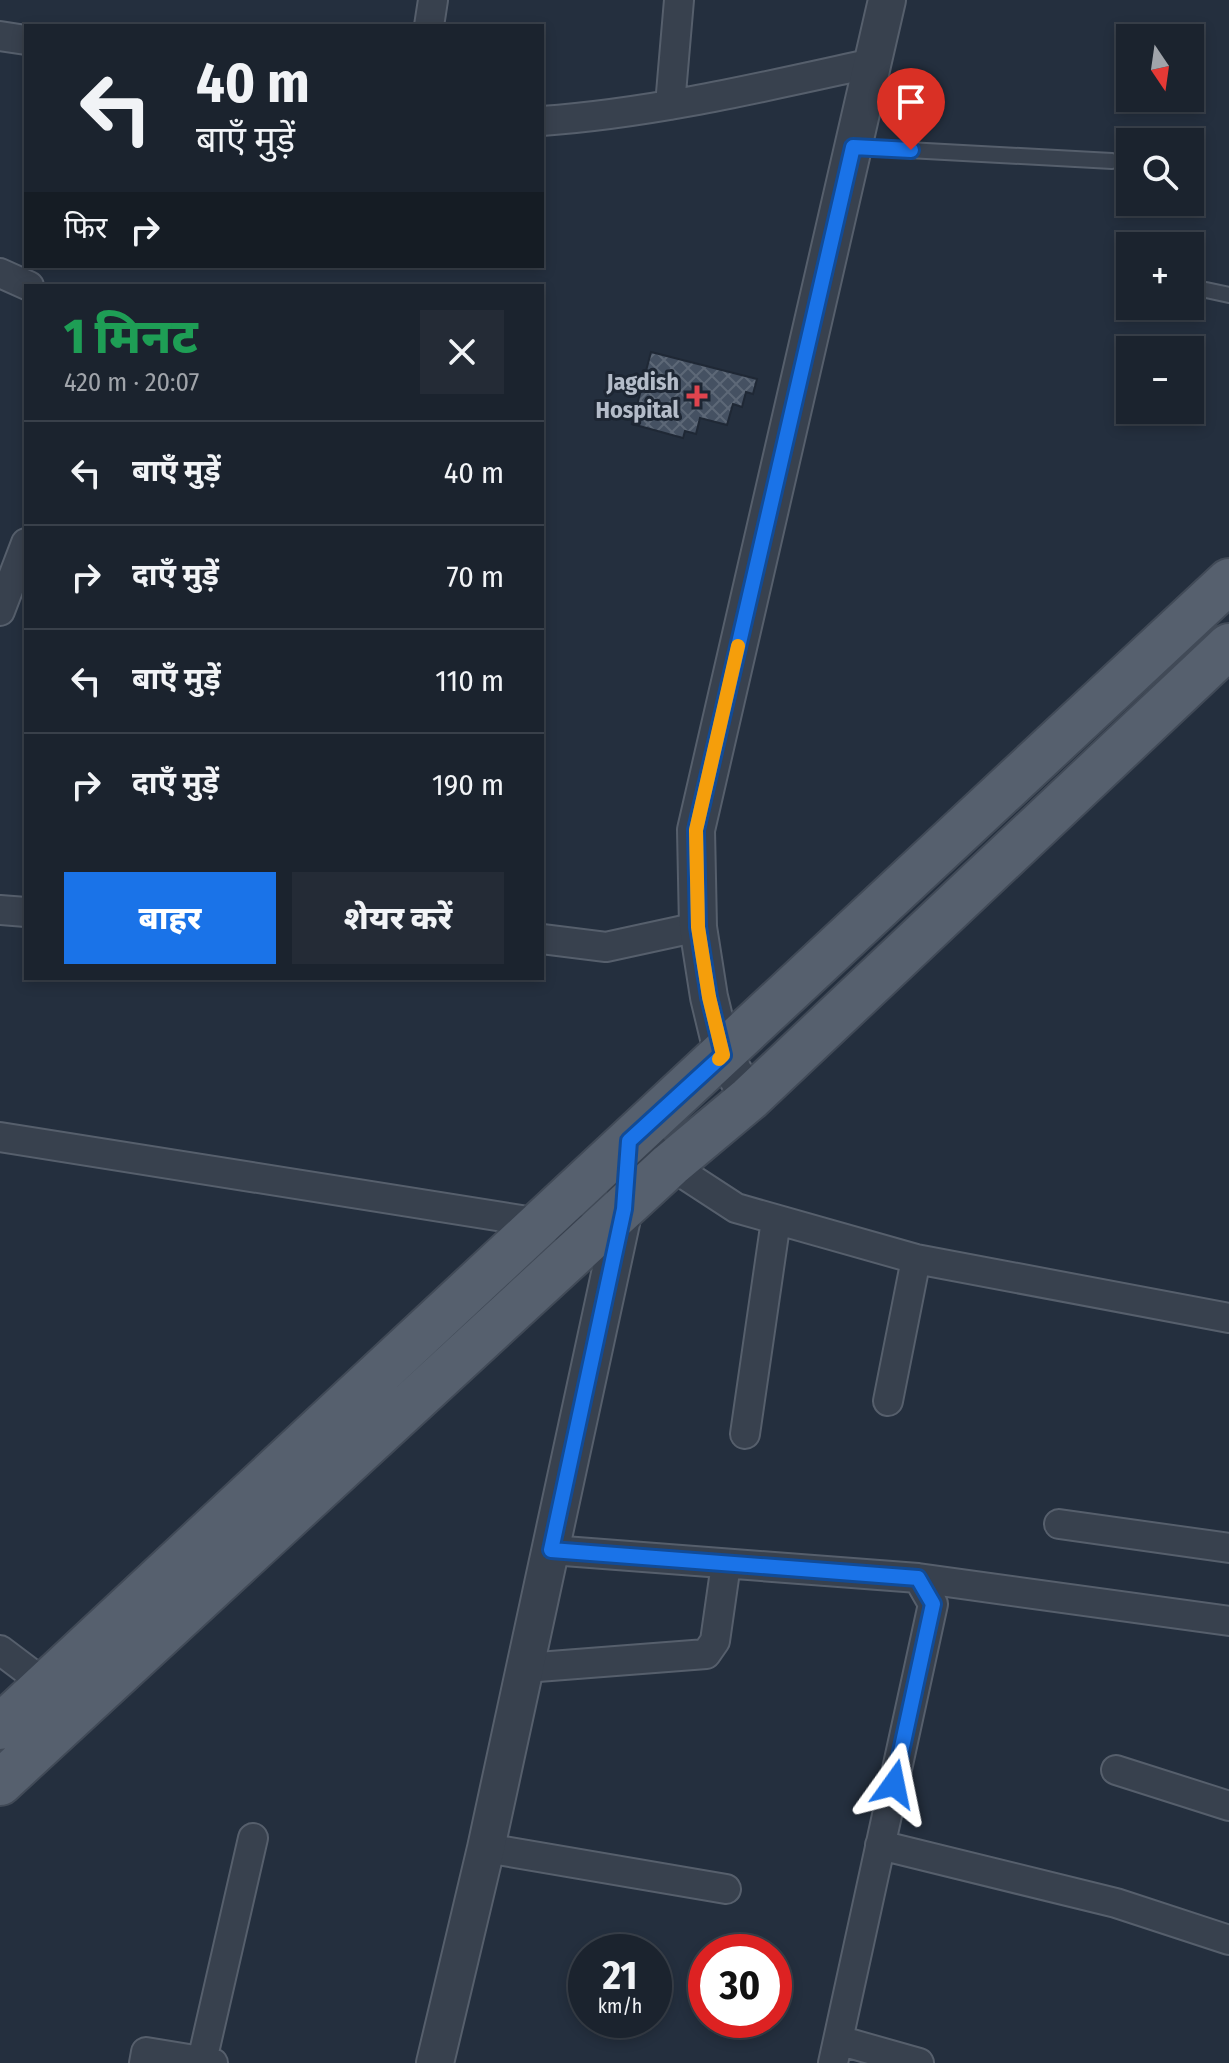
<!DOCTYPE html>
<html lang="hi">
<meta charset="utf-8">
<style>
body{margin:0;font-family:"Fira Sans Condensed","Noto Sans Devanagari",sans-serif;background:#242b36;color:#f1f3f6;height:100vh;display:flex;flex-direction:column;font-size:30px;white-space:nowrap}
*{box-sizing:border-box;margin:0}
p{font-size:26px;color:#a0a4aa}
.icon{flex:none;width:44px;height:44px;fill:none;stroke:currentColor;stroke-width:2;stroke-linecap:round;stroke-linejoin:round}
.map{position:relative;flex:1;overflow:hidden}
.sheet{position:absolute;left:24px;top:284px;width:520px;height:696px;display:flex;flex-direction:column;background:#1b232e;border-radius:0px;box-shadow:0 4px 12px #0003,0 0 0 2px #39404a}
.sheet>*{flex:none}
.top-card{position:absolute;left:24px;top:24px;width:520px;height:244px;border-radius:0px;box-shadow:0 4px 12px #0003,0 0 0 2px #39404a;background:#1b232e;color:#f1f3f6;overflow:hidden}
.needle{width:52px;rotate:167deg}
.tools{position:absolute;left:1116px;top:24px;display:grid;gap:16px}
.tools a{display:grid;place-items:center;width:88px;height:88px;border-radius:0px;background:#1b232e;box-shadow:0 4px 12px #0003,0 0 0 2px #39404a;font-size:40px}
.speed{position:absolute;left:568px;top:1934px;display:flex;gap:16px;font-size:40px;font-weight:700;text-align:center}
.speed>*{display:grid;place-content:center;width:104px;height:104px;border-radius:50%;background:#1b232e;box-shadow:0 4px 12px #0003,0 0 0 2px #39404a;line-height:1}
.speed small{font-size:20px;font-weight:400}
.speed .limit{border:12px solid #d22;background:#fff;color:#111}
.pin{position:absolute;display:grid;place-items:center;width:68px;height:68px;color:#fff;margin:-82px -34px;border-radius:50% 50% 50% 0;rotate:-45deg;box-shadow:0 0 8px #0007}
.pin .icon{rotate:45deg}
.me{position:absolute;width:88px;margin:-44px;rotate:12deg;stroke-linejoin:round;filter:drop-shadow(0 0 6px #0008)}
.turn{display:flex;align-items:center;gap:28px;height:168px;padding:0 40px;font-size:36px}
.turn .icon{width:104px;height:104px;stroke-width:2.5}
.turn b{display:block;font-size:56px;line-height:68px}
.then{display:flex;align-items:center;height:76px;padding:0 40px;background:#0003;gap:16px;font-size:30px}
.round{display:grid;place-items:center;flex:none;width:84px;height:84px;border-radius:0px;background:#242b36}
.head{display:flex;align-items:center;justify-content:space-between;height:136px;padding:0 40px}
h1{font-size:48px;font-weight:800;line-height:60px;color:#1e9e55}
.action{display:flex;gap:16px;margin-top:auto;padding:16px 40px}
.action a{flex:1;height:92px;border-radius:0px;background:#1a73e8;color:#fff;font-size:32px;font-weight:800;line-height:92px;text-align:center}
.action a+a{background:#242b36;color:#f1f3f6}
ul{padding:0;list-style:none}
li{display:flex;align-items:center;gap:24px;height:104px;padding:0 40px;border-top:2px solid #39404a}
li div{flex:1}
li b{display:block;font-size:30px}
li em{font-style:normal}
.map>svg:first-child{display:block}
</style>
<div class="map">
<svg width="1229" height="2063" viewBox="0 0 1229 2063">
<defs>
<pattern id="building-cross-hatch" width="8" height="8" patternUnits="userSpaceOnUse" patternTransform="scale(2)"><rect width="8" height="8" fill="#455162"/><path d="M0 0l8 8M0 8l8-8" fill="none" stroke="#5d6877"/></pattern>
</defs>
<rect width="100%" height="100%" fill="#242f3e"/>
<!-- building -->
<path fill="url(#building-cross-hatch)" stroke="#1f2835" stroke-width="2" d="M651 352 757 379 753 394 746 392 742 407 733 404 727 425 700 418 696 434 685 431 683 438 632 424Z"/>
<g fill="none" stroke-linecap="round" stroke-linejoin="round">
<!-- service casing -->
<g stroke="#565f6c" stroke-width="18">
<path id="service" d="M853 147 1112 161
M1206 290 1229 295"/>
</g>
<!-- minor casing -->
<g stroke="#565f6c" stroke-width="32">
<path id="minor" d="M429 26 433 0
M0 36 26 40
M670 105 679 0
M542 121C654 113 763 87 873 63
M0 273 29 286
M0 611 26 543
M0 910 26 912
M542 939 606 947 698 927
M638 1133 670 1165 736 1208 916 1259 1229 1318
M0 1137 597 1232
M888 1401 916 1259
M745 1434 776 1220
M1059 1524 1229 1548
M551 1550 918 1578 933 1604 833 2063
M918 1578 1229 1621
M0 1650 57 1693
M525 1668 706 1654 715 1641 726 1564
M1116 1770 1229 1806
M880 1845 1116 1903 1229 1940
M486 1848 726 1889
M838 2040 919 2063
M202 2061 253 1838
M144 2063 146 2052 213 2063"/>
</g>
<!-- tertiary casing -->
<g stroke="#565f6c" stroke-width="40">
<path id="tertiary" d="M750 1098 723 1055 709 997 698 927 696 830 887 0
M435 2063 486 1848 624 1209 629 1141"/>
</g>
<!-- primary casing -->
<g stroke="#414a57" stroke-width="48">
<path id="primary" d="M0 1727 1229 581
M0 1783 670 1165 750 1098 1229 646"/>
</g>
<!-- service -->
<use href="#service" stroke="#38414e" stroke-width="14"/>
<!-- minor -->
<use href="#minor" stroke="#38414e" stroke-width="28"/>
<!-- tertiary -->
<use href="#tertiary" stroke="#38414e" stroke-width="36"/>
<!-- primary -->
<use href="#primary" stroke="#56606e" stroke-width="44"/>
</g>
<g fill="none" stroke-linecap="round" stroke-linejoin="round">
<!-- route casing -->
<g stroke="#114b97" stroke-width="20">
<path id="route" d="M894 1784 933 1604 918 1578 551 1550 624 1209 629 1141 723 1055 709 997 698 927 696 830 853 147 911 150"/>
</g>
<!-- route -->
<use href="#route" stroke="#1a73e8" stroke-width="14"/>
<!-- slow -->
<path stroke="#f59e0b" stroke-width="14" d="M719 1059 723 1055 709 997 698 927 696 830 738 646"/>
</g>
<!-- markers -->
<path fill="#e0444e" stroke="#1d2633" stroke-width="3" d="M693 384h8v8h8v8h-8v8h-8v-8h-8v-8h8z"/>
<g text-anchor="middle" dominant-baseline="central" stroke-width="6" stroke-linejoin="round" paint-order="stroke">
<!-- poi labels -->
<g font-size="24" font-weight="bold" fill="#b4bcc9" stroke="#1d2633" text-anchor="end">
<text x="679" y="382">Jagdish<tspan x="679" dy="28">Hospital</tspan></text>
</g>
</g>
</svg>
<div class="tools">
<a><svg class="needle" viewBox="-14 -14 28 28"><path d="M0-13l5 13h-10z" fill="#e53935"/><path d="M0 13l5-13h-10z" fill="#a0a4aa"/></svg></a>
<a><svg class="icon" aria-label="search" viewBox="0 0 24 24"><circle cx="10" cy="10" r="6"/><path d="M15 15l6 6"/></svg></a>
<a>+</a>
<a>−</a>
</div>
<div class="speed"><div>21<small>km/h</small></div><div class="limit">30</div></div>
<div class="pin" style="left:911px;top:150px;background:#d93025"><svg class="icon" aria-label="arrive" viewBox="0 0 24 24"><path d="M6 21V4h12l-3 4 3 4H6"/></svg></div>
<svg class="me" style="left:894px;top:1784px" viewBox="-20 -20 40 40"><path d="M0-17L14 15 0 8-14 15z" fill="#1a73e8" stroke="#fff" stroke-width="4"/></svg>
<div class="top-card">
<div class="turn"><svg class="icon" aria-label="left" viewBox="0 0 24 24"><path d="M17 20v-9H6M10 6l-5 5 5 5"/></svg><div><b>40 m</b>बाएँ मुड़ें</div></div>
<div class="then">फिर<svg class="icon" aria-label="right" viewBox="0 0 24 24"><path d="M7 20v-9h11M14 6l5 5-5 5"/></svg></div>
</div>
<section class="sheet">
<div class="head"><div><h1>1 मिनट</h1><p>420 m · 20:07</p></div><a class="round"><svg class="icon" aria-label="close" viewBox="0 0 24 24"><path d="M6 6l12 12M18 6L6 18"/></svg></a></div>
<ul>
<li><svg class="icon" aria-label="left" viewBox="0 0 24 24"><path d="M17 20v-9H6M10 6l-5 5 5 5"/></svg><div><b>बाएँ मुड़ें</b></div><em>40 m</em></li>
<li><svg class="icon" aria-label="right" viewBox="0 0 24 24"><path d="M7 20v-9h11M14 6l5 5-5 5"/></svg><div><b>दाएँ मुड़ें</b></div><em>70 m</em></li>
<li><svg class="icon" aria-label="left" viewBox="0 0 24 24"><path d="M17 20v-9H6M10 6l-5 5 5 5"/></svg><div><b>बाएँ मुड़ें</b></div><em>110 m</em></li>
<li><svg class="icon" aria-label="right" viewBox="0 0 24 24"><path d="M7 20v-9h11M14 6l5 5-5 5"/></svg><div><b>दाएँ मुड़ें</b></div><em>190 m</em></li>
</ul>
<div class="action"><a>बाहर</a><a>शेयर करें</a></div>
</section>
</div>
